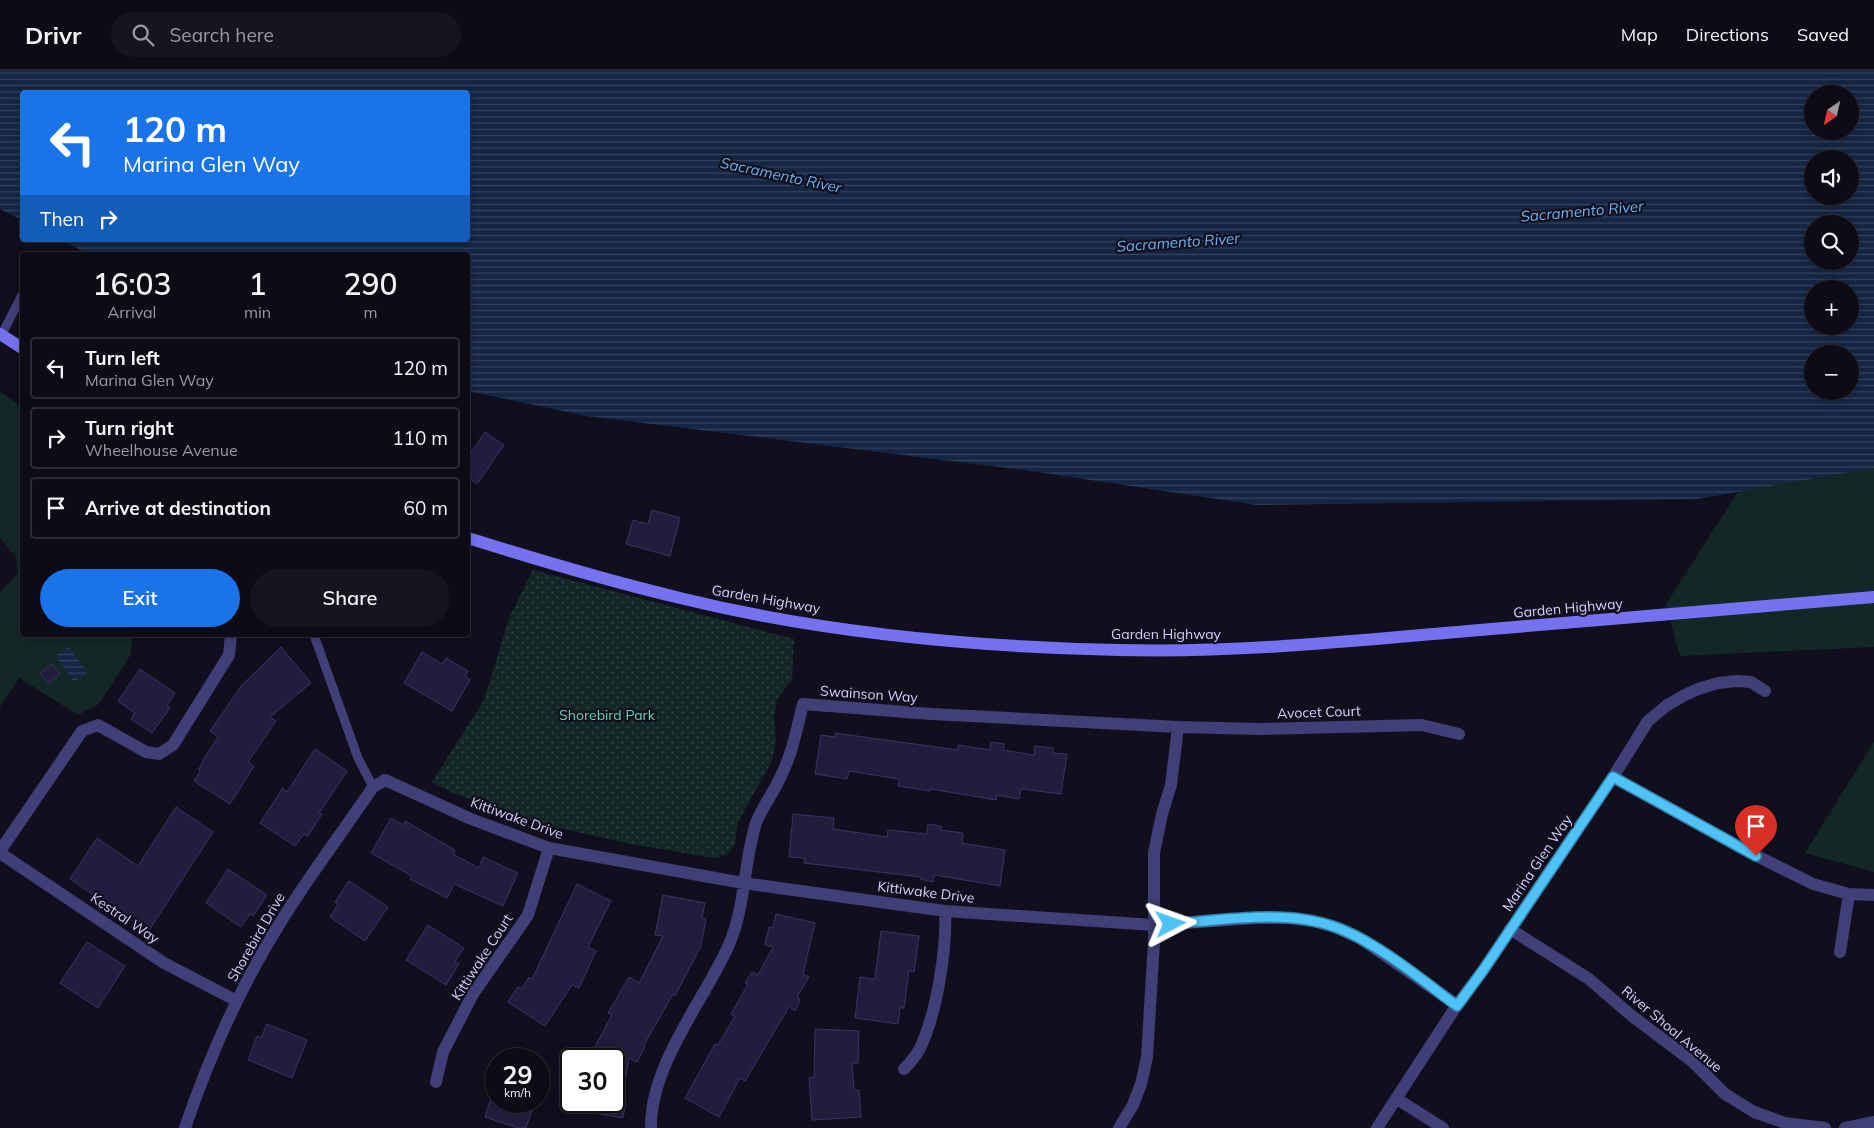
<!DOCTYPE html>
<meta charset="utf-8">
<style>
body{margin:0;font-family:Mulish,sans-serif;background:#16141f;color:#f1f3f6;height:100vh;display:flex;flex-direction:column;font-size:19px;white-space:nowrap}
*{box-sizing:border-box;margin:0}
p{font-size:16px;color:#9a9ba1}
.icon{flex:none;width:28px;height:28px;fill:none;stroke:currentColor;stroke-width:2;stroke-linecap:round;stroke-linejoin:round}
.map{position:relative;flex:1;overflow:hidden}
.side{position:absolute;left:20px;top:182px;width:450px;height:385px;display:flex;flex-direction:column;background:#0d0b16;border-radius:5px;box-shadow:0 2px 8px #0003,0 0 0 1px #2d2b35}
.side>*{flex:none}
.banner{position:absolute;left:20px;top:20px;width:450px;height:152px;border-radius:5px;box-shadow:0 2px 8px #0003,0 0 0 1px #2d2b35;background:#1a73e8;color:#fff;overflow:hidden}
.needle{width:32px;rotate:214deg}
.fabs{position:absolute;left:1804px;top:15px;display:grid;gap:10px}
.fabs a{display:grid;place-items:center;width:55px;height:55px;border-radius:50%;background:#0d0b16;box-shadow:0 2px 8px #0003,0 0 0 1px #2d2b35;font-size:25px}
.speed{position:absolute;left:485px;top:978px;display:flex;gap:10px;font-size:25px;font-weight:700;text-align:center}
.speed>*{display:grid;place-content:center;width:65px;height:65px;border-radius:50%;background:#0d0b16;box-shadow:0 2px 8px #0003,0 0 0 1px #2d2b35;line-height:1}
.speed small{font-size:12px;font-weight:400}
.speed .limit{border:2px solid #111;border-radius:8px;background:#fff;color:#111}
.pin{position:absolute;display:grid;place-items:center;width:42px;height:42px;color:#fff;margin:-51px -21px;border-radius:50% 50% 50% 0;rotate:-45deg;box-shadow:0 0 5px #0007}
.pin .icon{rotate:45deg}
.me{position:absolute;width:55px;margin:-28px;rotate:86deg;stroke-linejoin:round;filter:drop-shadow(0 0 4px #0008)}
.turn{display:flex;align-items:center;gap:18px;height:105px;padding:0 20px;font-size:22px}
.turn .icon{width:65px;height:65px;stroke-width:2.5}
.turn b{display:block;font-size:35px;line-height:42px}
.then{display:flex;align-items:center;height:48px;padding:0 20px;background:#0003;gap:10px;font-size:19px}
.eta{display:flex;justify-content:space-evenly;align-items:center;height:85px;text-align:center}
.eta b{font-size:30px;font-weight:600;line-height:35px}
.cta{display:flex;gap:10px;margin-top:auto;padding:10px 20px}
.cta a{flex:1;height:58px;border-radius:30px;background:#1a73e8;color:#fff;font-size:20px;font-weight:600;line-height:58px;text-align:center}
.cta a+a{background:#16141f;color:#f1f3f6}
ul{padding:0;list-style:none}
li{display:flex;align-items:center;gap:15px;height:62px;margin:0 10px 8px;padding:0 10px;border:2px solid #2d2b35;border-radius:5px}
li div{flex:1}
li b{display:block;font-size:19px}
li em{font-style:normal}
header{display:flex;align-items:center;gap:30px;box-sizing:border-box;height:70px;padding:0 25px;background:#0d0b16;border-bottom:1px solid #2d2b35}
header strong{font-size:24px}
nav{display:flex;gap:28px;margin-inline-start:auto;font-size:18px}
.search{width:350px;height:45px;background:#16141f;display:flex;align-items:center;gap:12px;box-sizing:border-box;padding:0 18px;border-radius:28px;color:#9a9ba1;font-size:19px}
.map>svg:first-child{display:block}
</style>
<header>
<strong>Drivr</strong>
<div class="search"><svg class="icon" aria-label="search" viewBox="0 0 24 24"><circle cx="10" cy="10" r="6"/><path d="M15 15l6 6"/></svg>Search here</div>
<nav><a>Map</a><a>Directions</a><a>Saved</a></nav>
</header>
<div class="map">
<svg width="1874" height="1058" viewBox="0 0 1874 1058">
<defs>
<pattern id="park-dots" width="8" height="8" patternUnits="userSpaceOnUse" patternTransform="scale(1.25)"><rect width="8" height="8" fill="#122726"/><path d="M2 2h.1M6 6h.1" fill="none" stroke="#344546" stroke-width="1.8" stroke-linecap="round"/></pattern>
<pattern id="water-rules" width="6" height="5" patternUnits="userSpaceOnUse" patternTransform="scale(1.25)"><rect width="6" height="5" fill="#142643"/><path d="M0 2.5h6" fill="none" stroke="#35445f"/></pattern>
</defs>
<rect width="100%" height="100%" fill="#110f1e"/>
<!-- green -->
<path fill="#122726" d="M0 322 22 337V565H132L131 584 99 634 78 645 19 608 0 637V522L18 503 16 487 0 468Z
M1874 392V577L1680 586 1666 534 1745 411Z
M1874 672V802L1805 783Z"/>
<!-- park -->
<path fill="url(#park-dots)" d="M533 500 794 569 792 610 777 629 774 646 776 671 771 693 738 752 735 774 727 785 714 788 631 774 546 755 453 723 432 712 484 630 510 546Z"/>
<!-- water -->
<path fill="url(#water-rules)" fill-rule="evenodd" d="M0 0H1874V398L1697 429 1257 435 1024 400 587 346 468 321V185H91L61 170H468V22H22V150L0 139ZM1812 24H1850V61H1812ZM1812 89H1850V126H1812ZM1812 154H1850V191H1812ZM1812 219H1850V256H1812ZM1812 284H1850V321H1812Z
M69 577 87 602 74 612 56 586Z"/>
<!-- building -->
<path fill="#231d3d" stroke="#3c3166" d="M485 362 504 375 477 414 468 407V387Z
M652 440 680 448 670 486 626 474 633 450 648 454Z
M281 577 311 613 270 647 276 651 248 692 254 696 230 734 194 711 200 702 199 699 205 687 218 667 210 661 242 615Z
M422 582 442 594 446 588 468 601 465 606 470 610 452 641 404 613Z
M52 594 60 604 48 613 40 603Z
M140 599 175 623 167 636 170 638 152 663 131 649 135 643 118 631Z
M835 663 958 680V675L990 680 991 672 1004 674 1003 680 1034 685 1035 676 1053 678V683L1067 684 1061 724 1021 719 1019 729 997 725 996 730 931 719 930 721 898 716 899 709 849 701 847 709 815 704 821 665 835 667Z
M315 679 347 701 319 743 322 744 308 766 304 764 295 776 260 753 283 718 287 722Z
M176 737 213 762 148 862 70 809 97 768 138 796Z
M793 744 834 748 833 759 887 767 888 760 927 764 928 754 941 756V760L963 763 962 773 1005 780 1000 816 934 805 933 812 920 809 921 807 804 793 805 788 789 787Z
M391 748 403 755 405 751 455 780 453 784 479 798 483 787 518 803 503 836 454 814 447 828 410 809 412 806 371 783Z
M228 799 267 825 253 846 250 844 241 857 206 833Z
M349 811 388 837 365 871 330 847 338 834 335 832Z
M577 814 611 831 588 877 596 881 579 918 572 915 545 956 508 932 518 917 522 919 529 907 532 909Z
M663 825 705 833 702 848 706 849 701 876 675 926 673 924 644 975 645 976 637 992 629 988 622 1031H626L623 1048 567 1038 568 1031H614V989H599L591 984 612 945 608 943 629 907 639 913 663 866 655 865Z
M776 844 815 853 803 904 809 907 797 927 799 928V933L795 941 789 937 745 1011 740 1008 719 1047 685 1028 715 974 718 975 735 946 731 944 748 914 745 913 752 902 758 905 773 877 765 875 769 857 773 858Z
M428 855 464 878 455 891 459 894 446 915 406 890Z
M881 861 919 866 914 902 909 901 904 938H900L898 954 855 948 860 907 875 909Z
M87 872 125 896 98 938 60 913Z
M267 954 307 970 292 1008 248 990 257 966 261 968Z
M815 959 859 961 858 993H852L854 1020H859L861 1047 812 1050 809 1008 814 1007Z
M490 1031H535L526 1058H518L485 1047Z"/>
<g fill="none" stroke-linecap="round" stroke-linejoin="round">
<!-- service -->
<path stroke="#413f78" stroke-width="9" d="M2 264 22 225
M314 565 358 688 373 717"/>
<!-- minor -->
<path stroke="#413f78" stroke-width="12" d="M1613 707 1743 779 1813 814 1849 824 1874 825
M0 781 82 661 98 655 146 682 159 684 173 675 229 585 231 565
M0 783 164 893 237 931
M1510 859 1589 909 1632 946 1693 992 1725 1024 1754 1042 1785 1053 1825 1058
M1840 882 1849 824
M904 999C911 992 918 984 922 974 937 939 947 879 945 841
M436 1012 443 982 473 924 528 845 549 778
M1397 1029 1443 1058
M185 1058C210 984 243 911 285 845 312 802 344 760 373 717L385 710 471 749 549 778 743 813 945 841 1154 855 1256 848H1290L1313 851 1335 857 1360 868 1457 935
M651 1058C650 996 702 933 727 879 746 839 743 794 756 753 762 737 774 722 781 706 792 684 797 658 803 634L931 644 1178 657 1261 659 1422 655 1459 664
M1119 1058 1133 1035 1141 1014 1147 987 1154 872V783L1162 744 1171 715 1178 657
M1377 1058 1457 935 1484 899 1613 707 1648 651 1666 636 1683 626 1698 619 1718 613 1737 611 1751 612 1765 621
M1845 1058 1874 1052"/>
<!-- secondary -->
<path stroke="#7572ef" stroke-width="12" d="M0 264 22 278
M468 468C538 490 609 511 680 528 822 563 974 577 1119 580 1236 583 1352 571 1468 561 1604 550 1739 538 1874 527"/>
</g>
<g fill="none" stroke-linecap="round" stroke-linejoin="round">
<!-- route casing -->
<g stroke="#337fa1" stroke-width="12">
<path id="route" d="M1171 854C1222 850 1286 839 1335 857 1375 871 1422 910 1457 936L1484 899 1613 707 1756 786"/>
</g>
<!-- route -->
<use href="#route" stroke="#4fc3f7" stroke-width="9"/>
</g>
<g text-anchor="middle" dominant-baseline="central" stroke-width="4.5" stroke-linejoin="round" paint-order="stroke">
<!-- street labels -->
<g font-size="14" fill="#d5d1fa" stroke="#110f1e">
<text transform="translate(766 529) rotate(10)">Garden Highway</text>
<text transform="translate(1568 538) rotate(-5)">Garden Highway</text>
<text x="1166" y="564">Garden Highway</text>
<text transform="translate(869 624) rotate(4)">Swainson Way</text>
<text transform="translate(1319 642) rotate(-2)">Avocet Court</text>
<text transform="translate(517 748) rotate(20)">Kittiwake Drive</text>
<text transform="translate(1537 793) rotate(-56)">Marina Glen Way</text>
<text transform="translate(926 822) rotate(7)">Kittiwake Drive</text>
<text transform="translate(125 848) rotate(34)">Kestral Way</text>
<text transform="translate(256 867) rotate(-60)">Shorebird Drive</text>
<text transform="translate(482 887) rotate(-57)">Kittiwake Court</text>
<text transform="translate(1672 959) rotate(40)">River Shoal Avenue</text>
</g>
<!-- park labels -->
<g font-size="14" fill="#65d1b6" stroke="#110f1e">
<text x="607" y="645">Shorebird Park</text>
</g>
<!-- water labels -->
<g font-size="15" font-style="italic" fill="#6ab2ee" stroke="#110f1e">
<text transform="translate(781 105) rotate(12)">Sacramento River</text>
<text transform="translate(1582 141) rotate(-5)">Sacramento River</text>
<text transform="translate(1178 172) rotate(-4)">Sacramento River</text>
</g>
</g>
</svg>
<div class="fabs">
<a><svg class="needle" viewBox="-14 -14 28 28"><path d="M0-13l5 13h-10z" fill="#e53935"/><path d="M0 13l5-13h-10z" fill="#9a9ba1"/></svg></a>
<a><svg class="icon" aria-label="sound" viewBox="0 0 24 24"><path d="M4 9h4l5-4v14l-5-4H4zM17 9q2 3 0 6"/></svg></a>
<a><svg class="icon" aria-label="search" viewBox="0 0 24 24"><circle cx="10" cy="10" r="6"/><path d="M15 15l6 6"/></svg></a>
<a>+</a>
<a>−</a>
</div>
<div class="speed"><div>29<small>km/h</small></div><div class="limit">30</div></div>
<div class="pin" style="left:1756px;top:786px;background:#d93025"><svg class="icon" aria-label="arrive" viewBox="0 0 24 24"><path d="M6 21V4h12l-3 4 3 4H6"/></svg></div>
<svg class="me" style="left:1171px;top:854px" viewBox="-20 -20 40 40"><path d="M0-17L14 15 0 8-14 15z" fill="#4fc3f7" stroke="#fff" stroke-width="4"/></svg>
<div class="banner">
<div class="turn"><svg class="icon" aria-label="left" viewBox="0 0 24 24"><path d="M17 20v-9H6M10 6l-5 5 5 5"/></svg><div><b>120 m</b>Marina Glen Way</div></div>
<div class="then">Then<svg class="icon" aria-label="right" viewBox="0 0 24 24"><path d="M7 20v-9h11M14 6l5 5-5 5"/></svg></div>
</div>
<section class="side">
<div class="eta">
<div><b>16:03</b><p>Arrival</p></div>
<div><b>1</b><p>min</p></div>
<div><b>290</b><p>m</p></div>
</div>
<ul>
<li><svg class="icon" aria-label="left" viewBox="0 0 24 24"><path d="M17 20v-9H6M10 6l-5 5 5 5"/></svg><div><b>Turn left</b><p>Marina Glen Way</p></div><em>120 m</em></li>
<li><svg class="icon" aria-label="right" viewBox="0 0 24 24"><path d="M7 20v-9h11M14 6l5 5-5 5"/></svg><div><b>Turn right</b><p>Wheelhouse Avenue</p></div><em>110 m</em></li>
<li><svg class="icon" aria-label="arrive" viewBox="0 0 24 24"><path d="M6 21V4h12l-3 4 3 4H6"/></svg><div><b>Arrive at destination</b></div><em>60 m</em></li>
</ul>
<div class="cta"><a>Exit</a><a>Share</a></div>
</section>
</div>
